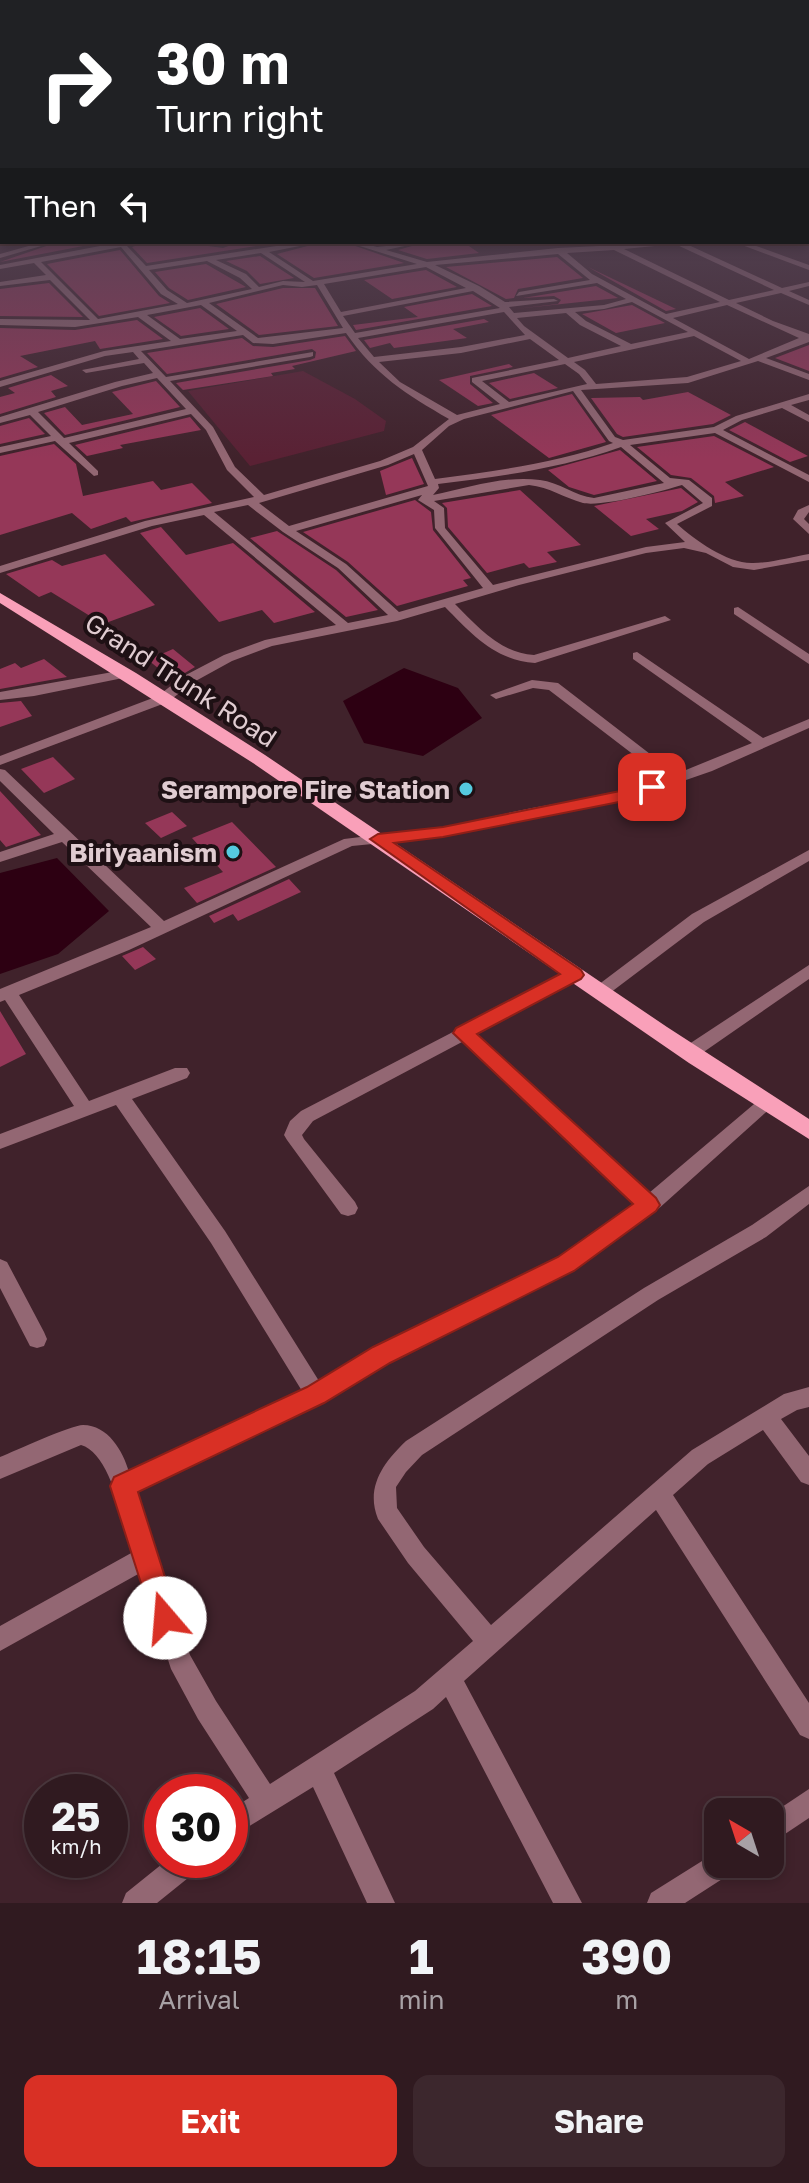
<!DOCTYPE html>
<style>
body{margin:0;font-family:"Golos Text",sans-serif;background:#3c272d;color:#f1f3f6;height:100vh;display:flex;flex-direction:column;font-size:30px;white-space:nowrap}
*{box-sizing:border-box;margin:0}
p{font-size:26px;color:#a8a1a5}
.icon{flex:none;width:44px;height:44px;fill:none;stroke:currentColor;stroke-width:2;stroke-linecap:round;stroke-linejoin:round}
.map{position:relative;height:1903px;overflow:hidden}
.sheet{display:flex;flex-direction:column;background:#301a20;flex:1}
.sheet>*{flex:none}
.guide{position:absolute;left:0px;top:0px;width:810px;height:244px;box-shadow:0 4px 12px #0003,0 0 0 2px #4b383e;background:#202124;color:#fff;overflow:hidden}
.needle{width:52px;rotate:321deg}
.controls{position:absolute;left:704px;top:1798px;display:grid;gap:16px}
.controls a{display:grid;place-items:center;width:80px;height:80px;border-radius:16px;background:#301a20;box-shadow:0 4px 12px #0003,0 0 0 2px #4b383e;font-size:40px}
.speed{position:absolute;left:24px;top:1774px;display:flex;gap:16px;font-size:40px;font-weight:700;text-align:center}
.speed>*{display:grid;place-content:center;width:104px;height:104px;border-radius:50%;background:#301a20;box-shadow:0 4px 12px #0003,0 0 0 2px #4b383e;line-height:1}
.speed small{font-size:20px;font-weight:400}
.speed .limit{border:12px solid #d22;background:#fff;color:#111}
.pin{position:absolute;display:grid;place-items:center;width:68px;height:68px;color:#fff;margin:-34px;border-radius:16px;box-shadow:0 4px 12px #0006}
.me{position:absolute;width:88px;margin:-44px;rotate:342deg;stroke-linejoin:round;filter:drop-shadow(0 0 6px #0008)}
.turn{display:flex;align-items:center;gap:28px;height:168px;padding:0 24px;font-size:36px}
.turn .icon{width:104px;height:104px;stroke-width:2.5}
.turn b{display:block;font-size:56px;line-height:68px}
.then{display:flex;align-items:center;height:76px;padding:0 24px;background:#0003;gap:16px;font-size:30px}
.eta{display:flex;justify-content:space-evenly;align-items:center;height:136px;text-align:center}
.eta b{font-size:48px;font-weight:700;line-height:56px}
.cta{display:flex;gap:16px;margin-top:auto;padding:16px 24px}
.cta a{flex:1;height:92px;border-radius:16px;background:#d93025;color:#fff;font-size:32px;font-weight:700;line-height:92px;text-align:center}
.cta a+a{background:#3c272d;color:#f1f3f6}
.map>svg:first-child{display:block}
</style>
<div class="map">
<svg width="809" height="1903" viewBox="0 0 809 1903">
<rect width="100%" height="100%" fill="#40222b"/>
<!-- green -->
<path fill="#5a2134" d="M303 371 355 399 386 421 384 431 250 466 188 391Z"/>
<!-- water -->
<path fill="#2d0012" d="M404 668 458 688 482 718 423 756 364 743 343 701Z
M57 858 109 911 58 954 0 974V873Z"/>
<!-- building -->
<path fill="#953758" d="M58 242H75L83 246 0 262Z
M147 242H204L208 246 223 248 240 242H282L147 263 132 247Z
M323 242H344L404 263 314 278 277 254Z
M426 242H463L479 253 427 259 398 250Z
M120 250 159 296 170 303 99 316 47 264Z
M260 256 294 278 260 284 247 271 226 261Z
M557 257 583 278 518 289 514 298 506 299 446 267Z
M206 264 246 287 188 300 169 288 155 272Z
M588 267 676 309 666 311Z
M426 270 457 287 392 299 364 280Z
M49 283 83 317 0 316V289Z
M596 286 618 298 515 309 558 304 561 300 554 296 523 298Z
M283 288H315L338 326 259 335 216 304Z
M472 294 492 306 356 330 353 325 418 317 404 307Z
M632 305 665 323 616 333 582 314Z
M200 308 229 329 181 336 154 317Z
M484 319 489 322 453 329 467 338 394 348 390 343 370 348 364 340Z
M137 320 163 339 100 349 95 341 20 356 38 367 0 378V328L75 330Z
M345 336 356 351 292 366 295 369 271 373 273 376 183 390 176 383 310 360 315 358 316 352 312 349 167 374 147 353 242 338 253 346 273 347Z
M809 345V371L775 358Z
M509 364 513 367 470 376V384L493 403 478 406 439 380Z
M534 373 558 388 510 399 489 383Z
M51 375 68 386 51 391 56 397 0 414V397L15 393 8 388Z
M156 381 180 407 65 435 44 413 65 407 82 425 133 414 112 392Z
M688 392 731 415 713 424 623 437 617 434 591 398 640 397 643 400Z
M572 394 606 442 549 458 491 415Z
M190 417 201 430 120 445 123 448 87 456 75 445Z
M29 418 45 434 0 444V426Z
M745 422 808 456 790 462 729 430Z
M714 436 774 467 725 482 744 496 715 503 714 496 691 478 671 475 637 447Z
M54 444 76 464 83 496 153 481 161 490 192 483 212 503 131 522 126 517 91 529 72 513 0 535V456Z
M620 450 657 481 594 495 569 487 548 470Z
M412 458 424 484 386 495 380 471Z
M681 488 698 502 682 511 646 519 659 529 631 536 594 506Z
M520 490 581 545 547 552 557 562 529 568 524 563 487 573 448 527 447 508 442 503Z
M415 500 431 512 433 530 471 578 463 580 468 586 397 606 348 562 303 532Z
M161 527 186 555 233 543 315 612 274 623 262 610 219 622 140 533Z
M277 531 336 570 378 610 346 617 250 538Z
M105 554 155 605 103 624 51 592 39 597 6 574 52 560 62 566Z
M173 649 195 667 173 680 148 660Z
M44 659 67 677 0 689V669L15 663 21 668Z
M21 701 32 716 0 727V703Z
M53 757 75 779 44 793 21 769Z
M0 791 41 835 6 847 0 840Z
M172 812 187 826 161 838 145 823Z
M232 822 276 867 197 903 184 888 223 872 192 838Z
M289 879 301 892 238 921 233 914 214 923 209 916Z
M143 947 156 959 135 970 122 956Z
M0 1011 26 1054 0 1067Z"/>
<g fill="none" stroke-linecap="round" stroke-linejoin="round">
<!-- street -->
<path fill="#936773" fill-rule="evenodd" d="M808 197H809V201H808Z
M0 200H2V204H0Z
M0 221H2L0 226Z
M808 234H809V238H808Z
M43 242H55L0 258V254Z
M121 242H139L127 246 146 266 302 242H320L269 252 313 281 417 264 347 242H359L377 247 423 242 386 250 427 262 558 248 682 242 782 288 809 282V286L789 291 809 300V305L781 293 736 303 773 321 809 334V342L766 358 809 374V380L758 361 688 383 581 390 615 437 623 440 714 427 736 416 809 394V400L791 405 809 415V422L782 408 742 420 723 430 809 475V482L715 433 630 445 670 478 689 480 712 498V506L677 524C695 540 728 564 753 563 771 563 791 557 809 554V560L754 570 733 567 706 553 684 548 646 553 519 585 455 604C478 627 500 653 534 655L665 616 671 620 535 663C494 660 472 634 445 607L397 621 272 646 232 661 192 683 168 702 0 765V756L158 696 182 677 224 655 265 640 336 625 204 515 152 526 0 573V566L145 521 254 497 227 470 206 430 191 414 69 443 98 471V475L94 476 55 441 0 453V447L51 436 30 415 0 423V417L115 382 153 373 144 363 86 373 82 370 139 359 133 352 105 356 0 387V381L104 351 171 341 138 317 75 327 0 325V319L90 320 50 280 0 286V282L46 275 34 263 0 269V265ZM675 244 774 290 729 300 624 249ZM121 247 161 294 178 304 98 319 41 262ZM614 250 720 302 666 314 592 274 567 253ZM261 253 305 282 283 281 259 287 246 274 216 260ZM558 254 590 280 519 292 516 296 597 283 626 299 604 305 514 313 509 307 558 301 554 299 505 302 479 286 435 265ZM207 261 240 278 252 289 187 303 167 290 149 270ZM426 267 466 288 341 312 324 284ZM283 285 302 287 317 285 343 328 258 338 209 303ZM473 291 500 308 355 333 343 316ZM632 302 688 332 631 344 586 321 575 312 604 309ZM201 305 237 331 180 339 147 315ZM727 305 799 338 749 359 673 318ZM504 312 525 335 461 347 374 357 358 338ZM566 313 580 325 621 346 568 358 524 326 517 318ZM346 333C375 375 406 394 449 419L413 447 380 461 264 495 235 467 213 427 170 381 310 357 313 356V352L166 377 141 351 243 335 253 343 273 344ZM694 336 741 361 687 377 596 384 585 370 574 362ZM530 339 559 360 472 378V382L500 404 457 415 400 382 379 362 461 353ZM565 364 579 374 587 384 509 402 482 381ZM157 378 186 409 64 438 38 412 122 386ZM573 391 609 441 613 443C556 463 495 471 435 479L422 450 449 426 464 419ZM621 447 664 483 594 498C575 496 559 482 540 480 505 475 467 488 433 495L439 488 438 484C499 477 562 468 621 447ZM414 454 428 486 289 526 259 503 388 465ZM529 485C550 487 564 498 583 503 602 507 663 491 682 485L703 503 665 523 685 542 646 547 493 585 445 528 444 508 434 501ZM422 495 418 500 434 510 435 528 483 588 399 612 346 564 296 531ZM248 505 283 532 338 568 388 615 348 623 214 512Z
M236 242 222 245 218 243 219 242Z
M734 242H745L809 265V270Z
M809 505V512L804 519 809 524V534L793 519 798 510Z
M738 607 809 654V664L734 614V608Z
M637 652 763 738 809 719V728L712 771 634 798 532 816 443 837 352 846 129 950 19 995 89 1101 175 1068H187L190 1073 187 1078 132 1099 225 1231 319 1381 375 1348 559 1258 635 1204 462 1042 313 1121 302 1135 304 1139 355 1202 358 1208 355 1214 348 1216 341 1214 287 1140 284 1135 290 1121 301 1111 574 969 582 975 580 979 476 1035 649 1193 760 1099 766 1097 772 1099 775 1104 656 1211 573 1270 389 1362 324 1402 136 1491 190 1655 216 1701 270 1784 415 1691 473 1641 408 1563 378 1519C365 1487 384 1462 406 1441L644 1288 752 1225 809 1186V1204L766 1237 658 1300 422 1455 406 1472 396 1487 397 1508 424 1547 491 1625 692 1450 784 1394 809 1387V1407L797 1410 781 1419 809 1456V1485L801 1482 763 1430 708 1464 673 1495 809 1703V1739L800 1735 656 1510 464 1681 582 1903H553L446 1697 433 1709 334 1773 395 1903H367L313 1787 230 1838V1810L249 1798 198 1719 171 1669 140 1573 0 1651V1626L133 1552C124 1525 111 1453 81 1445L0 1479V1457C15 1451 71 1425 83 1425 108 1425 123 1451 129 1472L302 1391 211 1243 116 1105 0 1149V1134L74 1106 5 1000 0 1002V989L151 927 62 842 0 862V852L54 834 0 781V769L5 770 164 921 344 839 443 827 532 808 626 791 664 778 549 690 533 688 496 699 490 695 532 680 558 683 676 774 752 743 633 659V653Z
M124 670 130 674 128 677 34 696 0 700V692Z
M809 850V861L704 922 606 996H594L592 992 594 988 692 914Z
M809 965V979L695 1058H683L680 1053 683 1048Z
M0 1259 7 1262 44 1332 47 1339 44 1346 37 1348 30 1346 0 1288Z
M809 1789V1818L770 1844V1815Z
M718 1851V1864H733L730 1874 685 1903H647L651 1893Z
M167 1860H201L198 1870 157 1903H122L126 1893Z"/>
<!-- primary -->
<path fill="#f9a0b9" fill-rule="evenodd" d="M0 593 136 673 265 755 667 1027 809 1119V1139L689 1063 253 763 0 603Z"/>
</g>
<!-- sky -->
<linearGradient id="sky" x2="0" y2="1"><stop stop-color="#231318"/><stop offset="0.42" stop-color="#534455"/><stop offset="1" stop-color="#534455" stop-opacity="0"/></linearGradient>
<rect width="809" height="459" fill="url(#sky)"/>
<!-- route -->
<path fill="#d93025" stroke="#8d1f18" stroke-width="2" d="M652 782 657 783V790L629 800 443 837 394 843 581 970 584 975 581 979 477 1034 656 1198 660 1205 656 1211 574 1271 390 1363 324 1403 138 1492 178 1618 174 1627 165 1631 155 1627 110 1486 114 1477 307 1387 373 1347 558 1257 633 1204 453 1033 456 1028 560 974 370 839 378 834 443 827 625 790Z"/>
<!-- markers -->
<g fill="#55cadf" stroke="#1e1014" stroke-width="3">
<circle cx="466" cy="789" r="8"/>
<circle cx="233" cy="852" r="8"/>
</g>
<g text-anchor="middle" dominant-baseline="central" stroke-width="8" stroke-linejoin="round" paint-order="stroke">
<!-- street labels -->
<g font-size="26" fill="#e0ccd1" stroke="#1e1014">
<text transform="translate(181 680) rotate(33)">Grand Trunk Road</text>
</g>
<!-- poi labels -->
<g font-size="26" font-weight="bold" fill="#e0ccd1" stroke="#1e1014" text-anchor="end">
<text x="450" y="789">Serampore Fire Station</text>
<text x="217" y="852">Biriyaanism</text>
</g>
</g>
</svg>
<div class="controls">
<a><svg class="needle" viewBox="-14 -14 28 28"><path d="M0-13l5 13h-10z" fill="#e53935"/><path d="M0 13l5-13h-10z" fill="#a8a1a5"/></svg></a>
</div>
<div class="speed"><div>25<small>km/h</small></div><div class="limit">30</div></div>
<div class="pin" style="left:652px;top:787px;background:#d93025"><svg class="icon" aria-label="arrive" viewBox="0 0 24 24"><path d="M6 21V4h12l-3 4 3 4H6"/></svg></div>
<svg class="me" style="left:165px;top:1618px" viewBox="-20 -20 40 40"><circle r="19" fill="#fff"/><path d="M0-13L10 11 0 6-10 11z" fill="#d93025"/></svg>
<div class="guide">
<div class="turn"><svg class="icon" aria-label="right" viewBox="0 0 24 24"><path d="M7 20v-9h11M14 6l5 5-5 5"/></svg><div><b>30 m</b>Turn right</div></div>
<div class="then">Then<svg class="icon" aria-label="left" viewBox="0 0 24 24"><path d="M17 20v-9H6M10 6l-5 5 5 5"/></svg></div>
</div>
</div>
<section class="sheet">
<div class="eta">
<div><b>18:15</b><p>Arrival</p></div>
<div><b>1</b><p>min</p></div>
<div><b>390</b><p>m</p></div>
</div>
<div class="cta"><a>Exit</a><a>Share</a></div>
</section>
